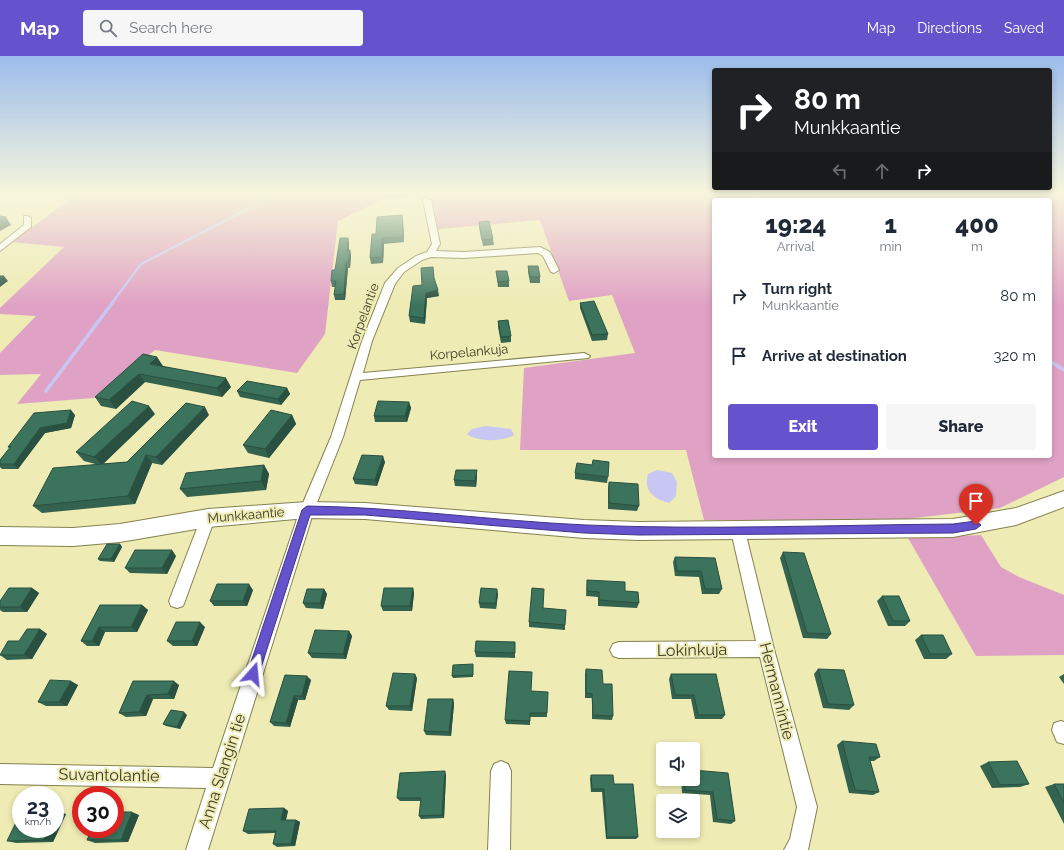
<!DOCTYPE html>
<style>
body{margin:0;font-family:Raleway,sans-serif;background:#f6f6f7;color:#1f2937;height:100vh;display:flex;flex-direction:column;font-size:15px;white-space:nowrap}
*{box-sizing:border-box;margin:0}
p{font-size:13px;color:#747a83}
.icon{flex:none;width:22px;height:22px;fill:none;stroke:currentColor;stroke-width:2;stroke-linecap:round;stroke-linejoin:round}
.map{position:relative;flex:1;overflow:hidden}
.sheet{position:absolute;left:712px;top:142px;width:340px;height:260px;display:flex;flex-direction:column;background:#fff;border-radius:4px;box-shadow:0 2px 6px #0003}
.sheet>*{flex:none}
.banner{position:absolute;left:712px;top:12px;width:340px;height:122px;border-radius:4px;box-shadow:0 2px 6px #0003;background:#202124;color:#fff;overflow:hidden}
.tools{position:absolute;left:656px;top:686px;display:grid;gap:8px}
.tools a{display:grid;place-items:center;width:44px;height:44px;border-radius:4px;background:#fff;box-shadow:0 2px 6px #0003;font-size:20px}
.speed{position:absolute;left:12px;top:730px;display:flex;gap:8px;font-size:20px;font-weight:700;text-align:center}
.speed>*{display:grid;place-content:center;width:52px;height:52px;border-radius:50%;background:#fff;box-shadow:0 2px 6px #0003;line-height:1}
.speed small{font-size:10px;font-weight:400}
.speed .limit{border:6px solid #d22;background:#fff;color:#111}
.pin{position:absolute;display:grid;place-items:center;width:34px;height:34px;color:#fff;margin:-41px -17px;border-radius:50% 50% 50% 0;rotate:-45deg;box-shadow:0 0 4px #0007}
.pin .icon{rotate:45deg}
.me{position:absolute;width:44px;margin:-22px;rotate:18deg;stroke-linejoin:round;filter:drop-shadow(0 0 3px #0008)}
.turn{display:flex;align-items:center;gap:14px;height:84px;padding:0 16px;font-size:18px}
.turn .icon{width:52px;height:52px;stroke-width:2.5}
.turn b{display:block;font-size:28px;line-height:34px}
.lanes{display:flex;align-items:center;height:38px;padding:0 16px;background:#0003;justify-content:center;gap:20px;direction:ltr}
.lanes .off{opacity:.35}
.eta{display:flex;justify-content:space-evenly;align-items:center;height:68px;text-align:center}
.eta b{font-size:24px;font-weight:800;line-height:28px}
.button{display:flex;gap:8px;margin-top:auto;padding:8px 16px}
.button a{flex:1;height:46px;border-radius:4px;background:#6553cd;color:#fff;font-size:16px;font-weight:800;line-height:46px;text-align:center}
.button a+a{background:#f6f6f7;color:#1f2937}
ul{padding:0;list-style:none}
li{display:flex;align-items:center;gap:12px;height:60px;padding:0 16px}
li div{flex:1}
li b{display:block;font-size:15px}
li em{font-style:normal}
header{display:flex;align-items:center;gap:24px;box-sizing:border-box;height:56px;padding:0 20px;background:#6553cd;color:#fff}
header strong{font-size:19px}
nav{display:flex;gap:22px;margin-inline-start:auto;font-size:14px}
.search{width:280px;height:36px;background:#f6f6f7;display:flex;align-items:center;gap:10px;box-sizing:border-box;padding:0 14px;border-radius:4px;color:#747a83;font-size:15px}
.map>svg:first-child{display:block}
</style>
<header>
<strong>Map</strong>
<div class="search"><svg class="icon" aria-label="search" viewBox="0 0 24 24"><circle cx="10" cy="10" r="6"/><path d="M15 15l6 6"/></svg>Search here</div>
<nav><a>Map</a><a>Directions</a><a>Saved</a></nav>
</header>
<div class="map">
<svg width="1064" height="794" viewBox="0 0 1064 794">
<rect width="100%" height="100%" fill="#eeebb4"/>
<!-- green -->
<path fill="#e0a2c4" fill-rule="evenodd" d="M77 138H1064V421L1000 452 898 464H704L686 394H520L524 312 635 297 612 239 569 245 540 164 438 173 431 139 383 143 338 165 325 278 297 317 155 294 94 342 17 348 41 318 0 319V297L36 260 0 258V252L64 191 12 186ZM714 144H1050V400H714Z
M981 479 1001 511 1019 521 1064 539V599L976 600 908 482Z"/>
<!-- water -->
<path fill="#c8c7f3" d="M486 370 511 373 514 379C504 386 476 386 467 378L472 373Z
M657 414 672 417 677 426 676 440 669 447C654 443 643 435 648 418Z"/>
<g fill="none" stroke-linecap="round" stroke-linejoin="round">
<!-- stream-far1 -->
<path stroke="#c8c7f3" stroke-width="2.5" d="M755 138 759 144
M112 247 141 208 277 138"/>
<!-- stream -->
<path stroke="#c8c7f3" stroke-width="3.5" d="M1050 305 1064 314
M46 335 113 246"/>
<!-- street casing -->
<g stroke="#85824f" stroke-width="2">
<path id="street" d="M424 142 431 144 440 188 436 195 464 196 540 191 550 196 559 214 554 217 551 216 543 200 538 197 464 202 431 201 422 204 404 216 395 228 372 285 363 317 584 297 590 300 588 302 360 324 343 381 314 454 208 794H186L206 732 0 728V708L213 712 300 454 331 381 362 285 385 227 398 212 416 200 427 196 432 188 423 144Z
M24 160H27L31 162V171L0 195V188L24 169Z
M208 456 213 458 215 462 185 545 183 550 177 552 171 550 169 545 201 462 203 458Z
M738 469 743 471 745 475 774 593 817 751 808 794H784L790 783 797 751 760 601 619 602 613 600 610 594 613 588 619 586 756 585 731 475 733 471Z
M1061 665 1064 666V688L1057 686 1052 674 1054 667Z
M501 705 508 708 511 715 510 794H488L491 715 494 708Z"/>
</g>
<!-- secondary casing -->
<g stroke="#85824f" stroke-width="2">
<path id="secondary" d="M1064 435V451L1016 469 953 481 639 484 584 482 365 463 307 462 208 471 120 486 73 490 0 489V471L73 472 120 468 208 453 307 446 365 447 584 464 639 466 953 463 1016 452Z"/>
</g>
<!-- street -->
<use href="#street" fill="#fff" fill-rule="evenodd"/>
<!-- secondary -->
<use href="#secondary" fill="#fff" fill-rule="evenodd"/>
</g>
<!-- wall -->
<path fill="#33634f" d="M402 159 403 164 404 186 384 188 383 207 371 208 370 202 376 178Z
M479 166 493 183 494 189 483 190 479 171Z
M348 182 349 188V195L350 194 351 200 350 212H348L345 244H335L334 239 335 231H332L331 225Z
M528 210 540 221V227H530L528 216Z
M433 211 434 223 439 240 427 242 425 268 410 266 409 260 422 229Z
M496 215 509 225V231H498Z
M580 247 608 278 607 284 592 285 580 252Z
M498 265 511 280V286L501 287 498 271Z
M157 301 162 310 231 331 222 341 145 326 116 353 101 350 95 341Z
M287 332 290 338 281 349 240 341 237 335Z
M409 346 411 352 407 366H375L374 360Z
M155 358 103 408 127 406 209 359 162 409 152 407 135 448 42 457 33 450 99 409 84 405 76 396Z
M75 359 71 372 45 377 18 413H2L0 411V404L10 393 8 391Z
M292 359 296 368 269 402 248 397 243 389Z
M385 406 377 430 355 428 353 423Z
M264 409 269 418 266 434 187 441 180 433Z
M575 417 608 421 607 427 575 423Z
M477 420 476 431 455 430 454 424Z
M609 426 639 450 637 455 608 453V432Z
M120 488 122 491 114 506 100 505 98 503Z
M783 496 831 578 827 583 803 582 780 502Z
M176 500 167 518 130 517 125 512Z
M675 501 715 502 722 533 719 538H702L699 521 675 520 673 506Z
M587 524 625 535 639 547 637 552 598 550V541L586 540Z
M32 532 39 537 27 556H3L0 554V545Z
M413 532 414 537 412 555H383L381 550Z
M324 533 327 538 323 553 306 552 303 547Z
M253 534 247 550H214L210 545Z
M498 538 496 553 480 552 479 547Z
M882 540 910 565 905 570H888L877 545Z
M100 549H142L148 554 137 576H105L99 590H87L81 585Z
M543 552 565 569V574L529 571V566Z
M205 571 197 590H173L167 585Z
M40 573 47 578 32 603 7 604 0 599 19 585Z
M349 575 352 580 346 603 312 602 308 597Z
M921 579 952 598 946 603H924L915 584Z
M515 591V602L476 601 475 596Z
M473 608V621L453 622 452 620Z
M586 613 603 628 613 660 612 664 592 663V642H585V618Z
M818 613 854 649 849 654 823 652 814 618Z
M671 618 725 659 722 663H695L691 643H672L669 623Z
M1064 618V628L1059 621Z
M285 619 311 624 305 644H298L290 671 274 670 270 666Z
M417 622 412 655 389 654 386 650Z
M133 625 179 629 174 643H153L146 660 126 661 119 657Z
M78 629 67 650H46L38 646Z
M531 635 547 657V661H530V669L506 668 505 664Z
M453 643 454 648 451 680 426 679 424 675Z
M187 659 180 673 166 670 163 668Z
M842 685 880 701 874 705H870L879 736 873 739 849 737 837 689Z
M988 706 1029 728 1020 731 992 732 980 710Z
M728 717 735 765 731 768 713 766 710 739 682 737 681 723H693Z
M446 719 444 762 421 763 419 760 421 745H400L397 742Z
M591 719 614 728 638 781 636 783H606L602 736H591L590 723Z
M1054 728H1064V768L1045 731Z
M284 752 288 755 286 764H296L300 766 295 790 277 791 273 788 275 777 248 778 243 775Z
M66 758 53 786 16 787 7 785Z
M139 759 128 786 95 787 87 784Z"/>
<!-- shaded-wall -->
<path fill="#295040" d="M402 159 403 164 404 186 403 181Z
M6 161 11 169 0 175V164Z
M348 182 349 188 348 200 347 195Z
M382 182 384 188 383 207 382 201Z
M350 194 351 200 350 212 348 206Z
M346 206 348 212 345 244 344 238Z
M4 220 8 225 0 231V224Z
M438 234 439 240 427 242 425 268 424 262 426 237Z
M157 301 163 310 155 317 150 308Z
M139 318 145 326 116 353 109 344Z
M226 322 231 331 222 341 217 332Z
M287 332 290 338 281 349 278 343Z
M409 346 411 352 407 366 405 360Z
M149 350 155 358 102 409 94 401Z
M205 351 209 359 162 409 156 401Z
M71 354 75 359 71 372 45 377 18 413 14 408 40 372Z
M292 359 296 368 269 402 265 393Z
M146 399 152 407 135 448 128 440Z
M383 400 385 406 377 430 375 424Z
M264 409 269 418 266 434 261 425Z
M477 414V420L476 431 475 425Z
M120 488 122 491 114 506 111 503Z
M172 494 176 500 167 518 162 512Z
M249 528 253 534 247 550 243 545Z
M32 532 39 537 27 556 20 551Z
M413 532 414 537 412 555 410 550Z
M324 533 327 538 323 553 320 547Z
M497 533 498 538 496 553V547Z
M142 549 148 554 137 576 131 571Z
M200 566 205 571 197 590 192 585Z
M99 571 105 576 99 590 92 585Z
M40 573 47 578 32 603 24 599Z
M349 575 352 580 346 603 343 598Z
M415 618 417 622 412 655 410 650Z
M307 620 311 624 305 644 302 640Z
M71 625 78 629 67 650 59 646Z
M174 625 179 629 174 643 168 638Z
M147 639 153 643 146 660 139 656Z
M294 640 298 644 290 671 286 667Z
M453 643 454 648 451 680 449 676Z
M184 656 187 659 180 673 177 671Z
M445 715 446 719 444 762 442 759Z
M284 752 288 755 285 767 281 764Z
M58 755 66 758 53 786 44 784 49 773H55V761Z
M132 756 139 759 128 786 121 784Z
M296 764 300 766 295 790 291 788Z"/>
<!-- building -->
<path fill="#3b735c" stroke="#295040" d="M402 159 403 181 382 182V201L370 202 372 178H376L377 161Z
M0 160 6 161 0 164Z
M489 165 493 183 482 184 479 166Z
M340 182H348L347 195 350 194 348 206H346L344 238 334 239 336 225H331L332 214H335Z
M528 210H538L540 221H530Z
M433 211 434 222 438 234 426 237 424 262 409 260 413 230 422 229 421 212Z
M496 215H507L509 225 498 226Z
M0 220H4L0 224Z
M594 245 608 278 592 279 580 247Z
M508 264 511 280 501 281 498 265Z
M143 298 157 301 150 308 226 322 217 332 139 318 109 344 95 341Z
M247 325 287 332 278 343 237 335Z
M132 345 149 350 94 401 76 396Z
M378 345 409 346 405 360H374Z
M186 347 205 351 156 401 146 399 128 440 33 450 53 412 127 406Z
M71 354 67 367 40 372 14 408H0V404L11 390 8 391 34 357Z
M271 354 292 359 265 393 243 389Z
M362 399 383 400 375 424 353 423Z
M593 404 609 406 608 421 575 417 577 407 592 409Z
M264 409 261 425 180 433 186 417Z
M456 414H477L475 425 454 424Z
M609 426 638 428 639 450 609 447Z
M107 488H120L111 503H98Z
M135 494H172L162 512H125Z
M783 496 804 497 831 578 807 577Z
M675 501 715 502 722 533H705L701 515H677Z
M587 524 625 526V535L638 536 639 547 599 544V536L587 535Z
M217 528H249L243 545H210Z
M9 532H32L20 551H0V545Z
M384 532H413L410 550H381Z
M481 532 497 533 496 547H479Z
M532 532 544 533 543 552 566 554 565 569 529 566Z
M307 533H324L320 547H303Z
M882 540H899L910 565H893Z
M100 549H142L131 571H99L92 585H81Z
M176 566H200L192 585H167Z
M27 573H40L24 599H0L8 585H19Z
M315 574 349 575 343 598 308 597Z
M921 579H943L952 598H930Z
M476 585 515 586V597L475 596Z
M473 608V619L452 620 453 609Z
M586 613 602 614 603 628H612L613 660 593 659 592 638 586 637Z
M818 613 844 614 854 649 828 648Z
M509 615 532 616 531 635 548 636 547 657H530V665L505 664Z
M393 617 415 618 410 650H386Z
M671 618H716L725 659H698L694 639H675Z
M285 619 307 620 302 640H294L286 667 270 666Z
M50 624 71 625 59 646H38Z
M133 625H174L168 638 147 639 139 656 119 657Z
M428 643H453L449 676 424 675Z
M171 654 184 656 177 671 163 668Z
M842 685 876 688 880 701H869L879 736 855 734Z
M1017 705 1029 728 1000 729 988 706Z
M693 714 728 717 735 765 717 763 713 736 685 734 684 723H693Z
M445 715 442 759 419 760 421 742H397L400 717Z
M591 719H613L614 728H633L638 781H607L604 733H592Z
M1054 728H1064V747Z
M284 752 281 764H296L291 788H273L276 775H243L249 753Z
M55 755H58L55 761Z
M21 756V773H49L44 784 7 785Z
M115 756H132L121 784H87L92 773H115Z"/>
<!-- sky -->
<linearGradient id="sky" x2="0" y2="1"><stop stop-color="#9bbcec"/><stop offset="0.55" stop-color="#f7f6dd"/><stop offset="1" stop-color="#f7f6dd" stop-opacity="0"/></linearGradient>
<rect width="1064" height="249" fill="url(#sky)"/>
<!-- route -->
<path fill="#6553cd" stroke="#423685" d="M307 450C400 451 493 465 586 469 708 474 831 469 953 468L976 465 981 469 976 473 953 477 639 479 584 477 365 459H310L259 618 257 622 253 624 249 622 247 618 302 454Z"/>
<g text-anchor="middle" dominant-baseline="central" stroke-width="4" stroke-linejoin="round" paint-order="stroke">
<!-- street labels -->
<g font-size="13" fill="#3d3b26" stroke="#eeebb4">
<text transform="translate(363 260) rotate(-70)">Korpelantie</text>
<text transform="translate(469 296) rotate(-5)">Korpelankuja</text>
<text transform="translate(246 459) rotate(-5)">Munkkaantie</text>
</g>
<!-- near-street labels -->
<g font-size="16" fill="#3d3b26" stroke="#eeebb4">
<text transform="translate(692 594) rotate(-1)">Lokinkuja</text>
<text transform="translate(777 635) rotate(76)">Hermannintie</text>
<text transform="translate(222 715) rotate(-72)">Anna Slangin tie</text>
<text transform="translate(109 719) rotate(1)">Suvantolantie</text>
</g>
</g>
</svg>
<div class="tools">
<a><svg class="icon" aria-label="sound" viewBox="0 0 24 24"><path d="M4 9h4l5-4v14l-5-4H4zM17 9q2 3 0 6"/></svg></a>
<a><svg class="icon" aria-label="layers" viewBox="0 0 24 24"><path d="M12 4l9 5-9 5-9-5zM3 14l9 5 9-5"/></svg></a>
</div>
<div class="speed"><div>23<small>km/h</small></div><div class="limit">30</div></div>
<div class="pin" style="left:976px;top:469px;background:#d93025"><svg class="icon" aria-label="arrive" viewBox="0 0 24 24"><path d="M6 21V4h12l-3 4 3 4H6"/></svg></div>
<svg class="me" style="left:253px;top:618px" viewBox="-20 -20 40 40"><path d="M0-17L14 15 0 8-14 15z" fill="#6553cd" stroke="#fff" stroke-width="4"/></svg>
<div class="banner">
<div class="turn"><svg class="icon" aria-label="right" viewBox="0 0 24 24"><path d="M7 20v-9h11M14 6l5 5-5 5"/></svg><div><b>80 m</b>Munkkaantie</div></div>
<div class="lanes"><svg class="icon off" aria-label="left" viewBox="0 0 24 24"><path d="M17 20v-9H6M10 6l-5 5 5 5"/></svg><svg class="icon off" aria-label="ahead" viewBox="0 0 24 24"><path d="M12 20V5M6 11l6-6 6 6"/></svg><svg class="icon" aria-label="right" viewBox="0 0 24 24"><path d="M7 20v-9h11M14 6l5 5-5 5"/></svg></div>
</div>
<section class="sheet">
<div class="eta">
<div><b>19:24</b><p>Arrival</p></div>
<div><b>1</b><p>min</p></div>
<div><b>400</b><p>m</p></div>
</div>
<ul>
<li><svg class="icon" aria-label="right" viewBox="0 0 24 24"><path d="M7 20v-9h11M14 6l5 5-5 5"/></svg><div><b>Turn right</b><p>Munkkaantie</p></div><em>80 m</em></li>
<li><svg class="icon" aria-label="arrive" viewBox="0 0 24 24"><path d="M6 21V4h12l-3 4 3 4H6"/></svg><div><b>Arrive at destination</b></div><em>320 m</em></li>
</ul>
<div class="button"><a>Exit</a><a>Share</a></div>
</section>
</div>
